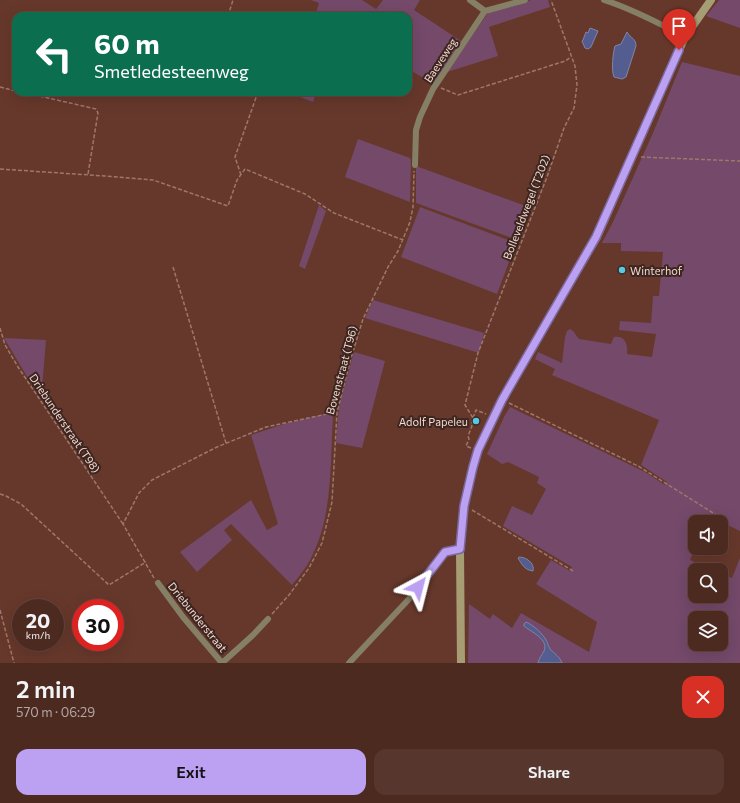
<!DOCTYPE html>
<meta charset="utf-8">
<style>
body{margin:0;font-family:Commissioner,sans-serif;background:#56362d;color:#f1f3f6;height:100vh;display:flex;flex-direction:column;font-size:15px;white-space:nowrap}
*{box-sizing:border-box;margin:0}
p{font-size:13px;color:#b2a7a5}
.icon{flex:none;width:22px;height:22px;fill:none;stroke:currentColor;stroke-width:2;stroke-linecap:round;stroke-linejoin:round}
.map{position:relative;height:663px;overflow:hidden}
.side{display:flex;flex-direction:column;background:#4c2a20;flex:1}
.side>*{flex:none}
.guide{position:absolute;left:12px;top:12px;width:400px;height:84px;border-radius:12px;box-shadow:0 4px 16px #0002,0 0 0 1px #63463e;background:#0b6e4f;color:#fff;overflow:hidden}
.tools{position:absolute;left:688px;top:515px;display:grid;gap:8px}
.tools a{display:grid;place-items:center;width:40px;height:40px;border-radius:8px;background:#4c2a20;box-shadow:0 4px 16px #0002,0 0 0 1px #63463e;font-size:20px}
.speed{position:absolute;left:12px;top:599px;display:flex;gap:8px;font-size:20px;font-weight:700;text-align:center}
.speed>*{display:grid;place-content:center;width:52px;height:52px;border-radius:50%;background:#4c2a20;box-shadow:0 4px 16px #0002,0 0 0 1px #63463e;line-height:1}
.speed small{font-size:10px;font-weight:400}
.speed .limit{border:6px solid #d22;background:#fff;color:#111}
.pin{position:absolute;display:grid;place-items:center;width:34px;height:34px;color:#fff;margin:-41px -17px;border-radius:50% 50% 50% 0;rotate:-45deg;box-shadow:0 0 4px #0007}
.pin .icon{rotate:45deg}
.me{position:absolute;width:44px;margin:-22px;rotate:38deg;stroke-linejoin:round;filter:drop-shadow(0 0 3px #0008)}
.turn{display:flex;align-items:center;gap:14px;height:84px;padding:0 16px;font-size:18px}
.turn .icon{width:52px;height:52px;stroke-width:2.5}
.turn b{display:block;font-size:28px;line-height:34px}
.round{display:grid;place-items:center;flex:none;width:42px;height:42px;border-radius:12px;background:#56362d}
.overview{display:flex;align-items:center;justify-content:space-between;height:68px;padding:0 16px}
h1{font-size:24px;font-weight:600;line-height:30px}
.action{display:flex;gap:8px;margin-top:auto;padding:8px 16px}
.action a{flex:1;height:46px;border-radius:12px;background:#bca0f2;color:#111;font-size:16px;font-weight:600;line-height:46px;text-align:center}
.action a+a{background:#56362d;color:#f1f3f6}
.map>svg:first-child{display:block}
</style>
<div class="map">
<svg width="740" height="663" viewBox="0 0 740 663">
<rect width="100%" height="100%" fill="#66382b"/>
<!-- green -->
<path fill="#74496a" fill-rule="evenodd" d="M311 0H362L376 9 383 0H420L414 10 461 41 434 84 408 69V16H315L319 3Z
M531 0H548L550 7 489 27 498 56 447 72 488 13Z
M719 0H740V28L706 16Z
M682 62 740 76V531L721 522 711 519 709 522H695V548L690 560 712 570H695V596H721V574L732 578 740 558V663H468L469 604 490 619 493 614 512 628 521 613 589 652 597 622 536 584 551 560 570 571 572 567 503 526 512 506 532 515 546 489 537 483 539 477 508 462 502 464 487 454 504 417 510 407 645 472 665 485 667 482 641 465 659 420 552 375 555 369 535 359 538 352 562 363 565 337 567 331 570 329 573 331 579 339 611 344 614 337C626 335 628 346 627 354L652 357 656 334 619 330 620 321 651 323 653 296H659L663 252 621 251V243H602L613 222 653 133ZM695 618H721V644H695Z
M288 92H316L313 102Z
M358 139 410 158 411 160 410 202 345 177Z
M416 166 531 208 520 241 416 203Z
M319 205 326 211 305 269 299 266Z
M420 207 516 243 497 294 401 257Z
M373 300 484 333 479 353 365 318Z
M4 338 46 340 41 400Z
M354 352 385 361 362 448 336 443 339 406Z
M325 414H331L333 418C330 463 333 512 313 554 308 566 300 575 292 585L231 524 224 530 232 540 197 572 180 552 251 500 267 530 278 524 251 435 284 424Z"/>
<!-- water -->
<path fill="#545d90" stroke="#8482a3" d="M590 28 598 31 591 47 588 49 585 48 582 41 583 40 586 32 588 33Z
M627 32C631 39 636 38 636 46L626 77 622 79 614 77C611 70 613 53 615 46L621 44Z
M519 557C526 557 535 563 533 571 525 570 522 565 518 558Z
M526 622C532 624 543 634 546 640 548 643 548 646 550 649 555 654 560 657 562 663H538C539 658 542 655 544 651 549 639 531 632 524 626V624Z"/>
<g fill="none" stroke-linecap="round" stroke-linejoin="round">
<!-- path -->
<path stroke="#9e776c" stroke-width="1.5" stroke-dasharray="4 2" stroke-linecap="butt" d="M228 16 233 0
M0 87 16 91
M441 88 458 95 565 61 571 57
M22 92 96 109 98 113 88 174
M641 157 740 161
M0 169 105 176 153 180 228 206 237 180 245 169 305 194 334 213 403 240
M241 175 235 157 258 92
M173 267 226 443
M0 328 5 345 18 367 123 524
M509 403 638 466 718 516
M473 418 476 410 486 414
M471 448 466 446 469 439 468 436 472 426 471 425 473 418 465 405 478 353 547 177 564 128 574 108 577 85 575 66 551 0
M0 494 6 496 21 504 109 585 146 562
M472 510 573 571
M154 578 123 524 139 493 152 480 217 447 266 427 337 412
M0 610 14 663
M272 614 289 595 309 568 322 543 332 502 337 412 351 358 363 319 388 267 398 251 410 222 413 207 414 171"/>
<!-- street -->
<path stroke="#857f65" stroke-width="6" d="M470 0 485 11
M604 0C632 9 659 23 685 37
M415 165 416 130 420 117 433 89 485 11 525 0
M158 583 183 617 222 663
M222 663 253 635 268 619
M349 663 409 599 445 553 460 549"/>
<!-- secondary -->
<path stroke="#a79d75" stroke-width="8" d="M461 663 460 549 464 506 473 467 478 450 502 399 597 237 685 37 711 0"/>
</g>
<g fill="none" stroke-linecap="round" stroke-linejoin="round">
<!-- route casing -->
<g stroke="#7a689d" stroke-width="10">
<path id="route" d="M418 587 445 552 460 549 464 506 473 467 478 450 502 400 596 237 679 50"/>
</g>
<!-- route -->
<use href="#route" stroke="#bca0f2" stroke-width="7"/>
</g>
<!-- markers -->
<g fill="#58c9e3" stroke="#3c2620" stroke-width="1.5">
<circle cx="622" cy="270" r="4"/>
<circle cx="476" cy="421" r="4"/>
</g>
<g text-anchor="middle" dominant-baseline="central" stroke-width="4" stroke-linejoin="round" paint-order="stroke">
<!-- street labels -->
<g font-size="11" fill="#f5d8d0" stroke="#3c2620">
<text transform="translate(440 60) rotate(-57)">Baeveweg</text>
<text transform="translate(526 207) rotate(-69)">Bolleveldwegel (T202)</text>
<text transform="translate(341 370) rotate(-75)">Bovenstraat (T96)</text>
<text transform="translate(65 423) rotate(56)">Driebunderstraat (T98)</text>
<text transform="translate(198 617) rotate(51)">Driebunderstraat</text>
</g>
<!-- poi labels -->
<g font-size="11" fill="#f5d8d0" stroke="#3c2620" text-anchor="start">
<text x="630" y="270">Winterhof</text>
<text x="468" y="421" text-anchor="end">Adolf Papeleu</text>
</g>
</g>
</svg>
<div class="tools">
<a><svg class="icon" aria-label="sound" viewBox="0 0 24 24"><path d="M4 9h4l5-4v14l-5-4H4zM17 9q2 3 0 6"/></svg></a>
<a><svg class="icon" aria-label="search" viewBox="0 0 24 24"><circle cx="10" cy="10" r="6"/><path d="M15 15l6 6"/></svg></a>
<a><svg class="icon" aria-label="layers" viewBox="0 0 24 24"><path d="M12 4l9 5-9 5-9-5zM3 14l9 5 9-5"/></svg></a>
</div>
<div class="speed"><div>20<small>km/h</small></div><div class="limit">30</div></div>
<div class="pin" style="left:679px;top:50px;background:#d93025"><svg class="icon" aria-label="arrive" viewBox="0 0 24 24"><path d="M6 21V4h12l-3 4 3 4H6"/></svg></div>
<svg class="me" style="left:418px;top:587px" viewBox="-20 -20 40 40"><path d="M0-17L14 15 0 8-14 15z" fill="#bca0f2" stroke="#fff" stroke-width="4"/></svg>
<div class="guide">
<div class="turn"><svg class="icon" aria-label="left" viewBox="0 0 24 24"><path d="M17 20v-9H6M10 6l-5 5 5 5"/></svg><div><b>60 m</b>Smetledesteenweg</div></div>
</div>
</div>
<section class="side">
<div class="overview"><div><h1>2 min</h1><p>570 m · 06:29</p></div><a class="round" style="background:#d93025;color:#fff"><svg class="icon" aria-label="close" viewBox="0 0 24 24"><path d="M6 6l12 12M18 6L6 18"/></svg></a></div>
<div class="action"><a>Exit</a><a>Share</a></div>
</section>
